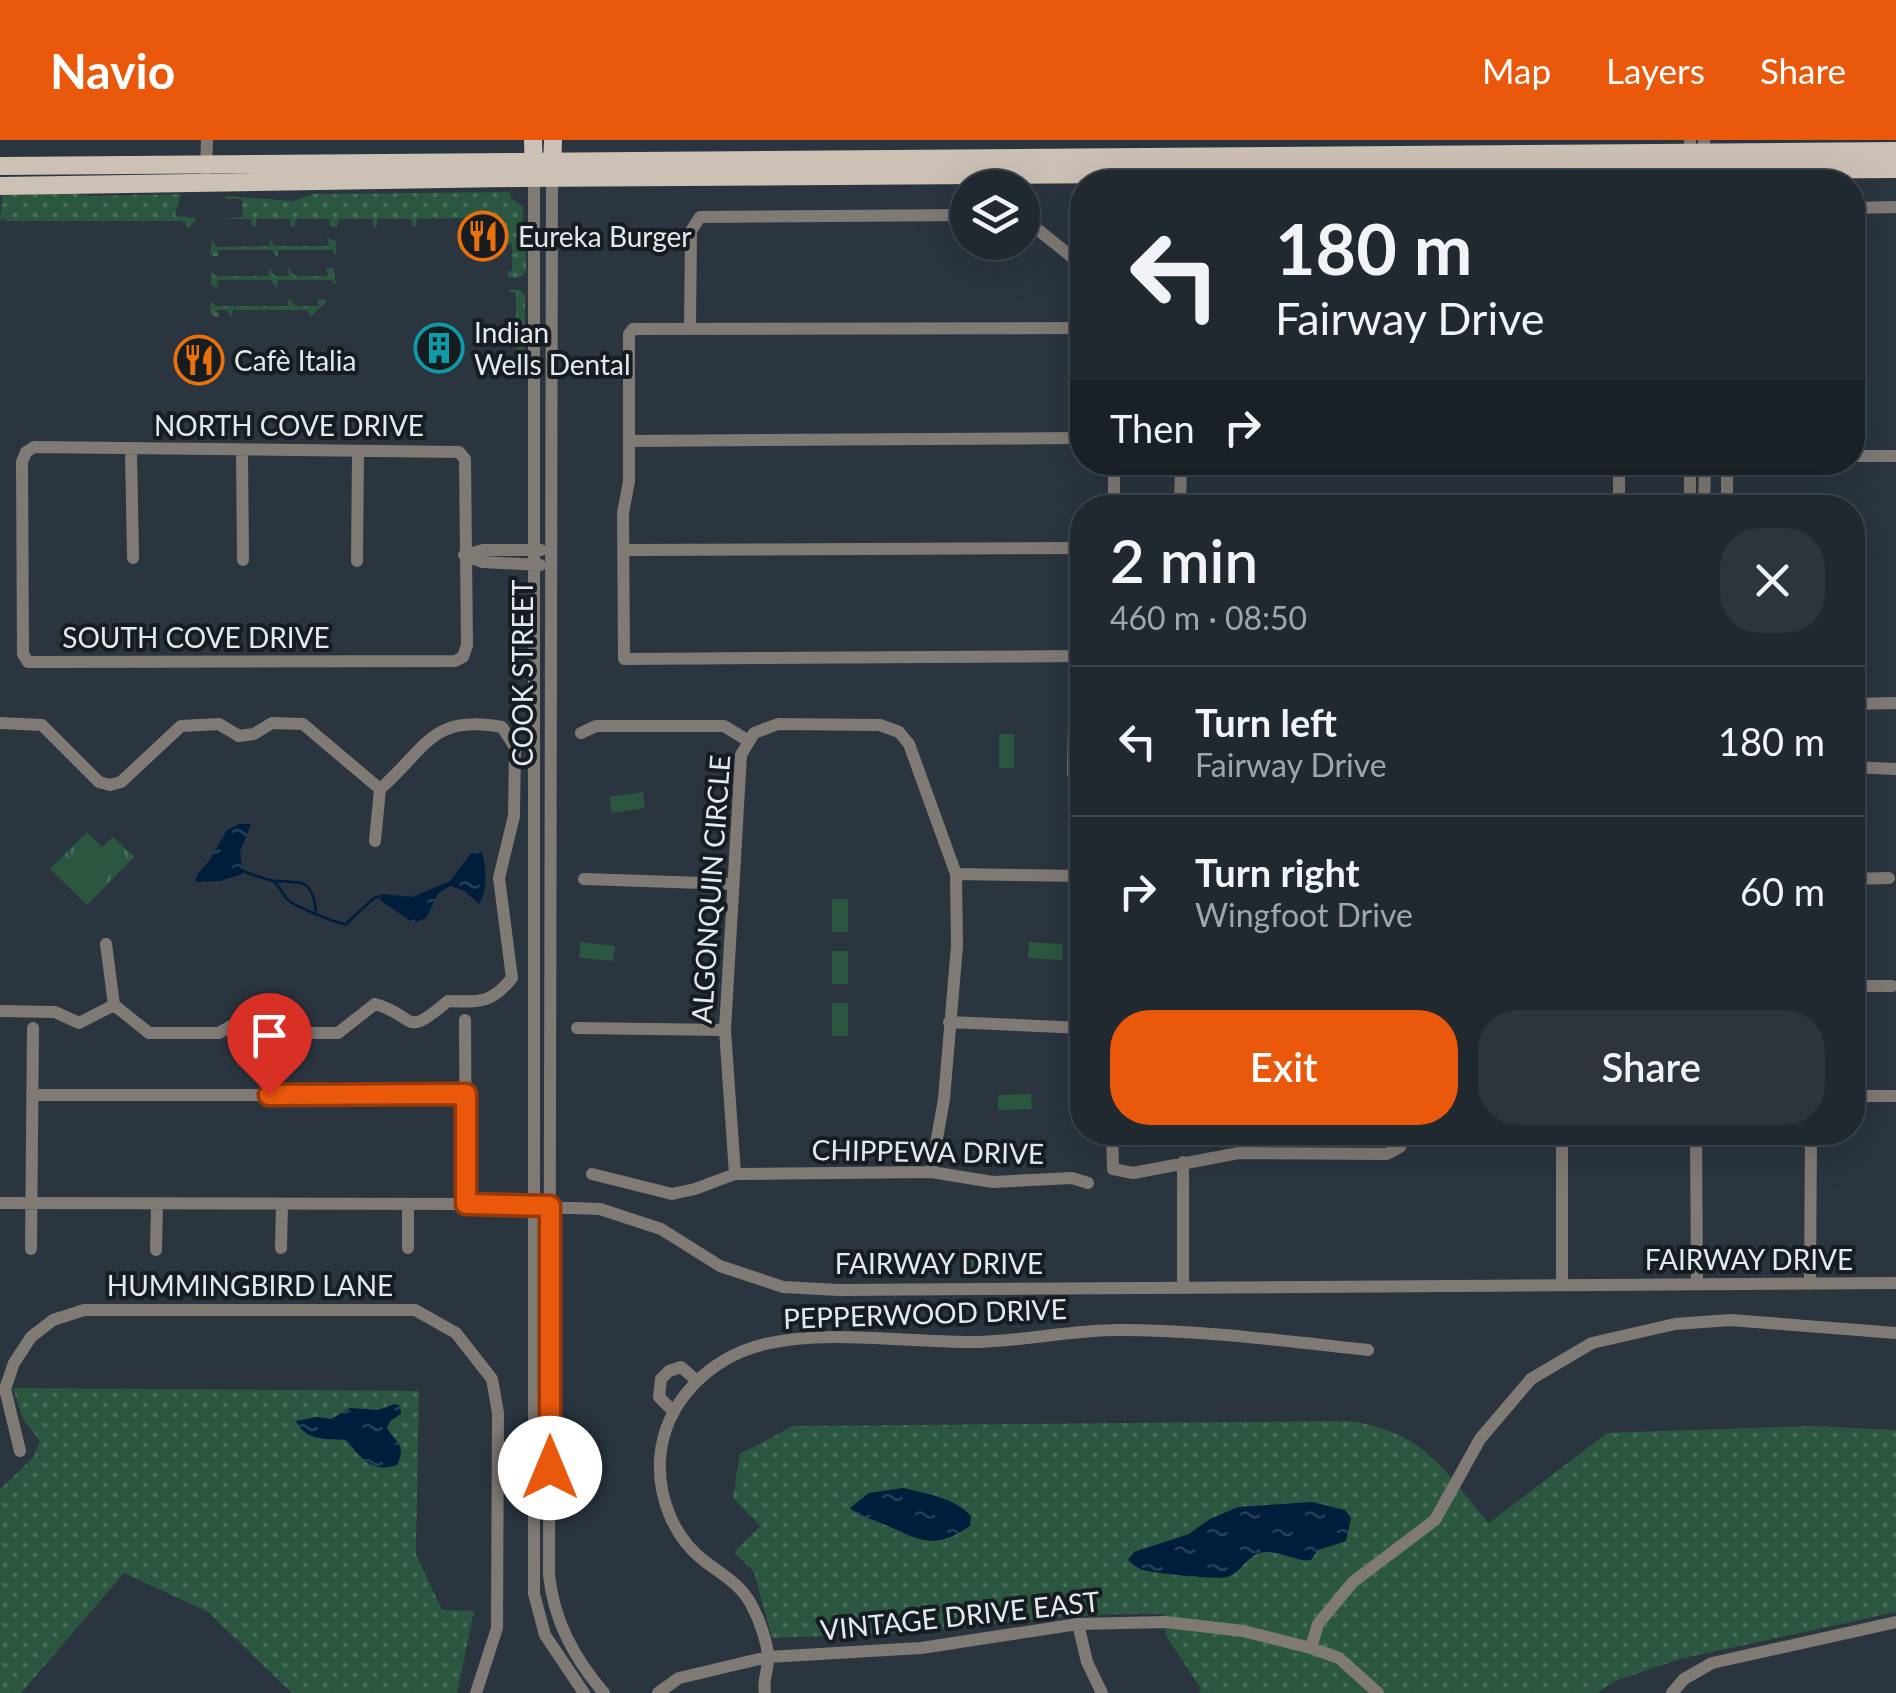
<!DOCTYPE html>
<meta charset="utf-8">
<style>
body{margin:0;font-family:Lato,sans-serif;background:#2d343c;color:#f1f3f6;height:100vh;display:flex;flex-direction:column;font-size:38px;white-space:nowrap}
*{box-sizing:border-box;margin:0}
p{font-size:32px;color:#a2a6ab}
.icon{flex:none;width:55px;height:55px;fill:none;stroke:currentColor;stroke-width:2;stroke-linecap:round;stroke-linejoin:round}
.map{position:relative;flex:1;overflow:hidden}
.panel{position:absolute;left:1070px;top:355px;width:795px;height:650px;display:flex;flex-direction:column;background:#202830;border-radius:40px;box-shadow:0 10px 40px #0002,0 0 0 2px #3d444c}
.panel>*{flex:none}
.hud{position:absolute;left:1070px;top:30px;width:795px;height:305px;border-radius:40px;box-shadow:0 10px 40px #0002,0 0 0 2px #3d444c;background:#202830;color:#f1f3f6;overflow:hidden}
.controls{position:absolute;left:950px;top:30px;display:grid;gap:20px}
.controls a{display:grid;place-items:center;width:90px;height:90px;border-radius:50%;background:#202830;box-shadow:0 10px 40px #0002,0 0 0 2px #3d444c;font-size:50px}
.pin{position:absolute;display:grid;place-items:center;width:85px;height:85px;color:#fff;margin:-102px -42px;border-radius:50% 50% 50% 0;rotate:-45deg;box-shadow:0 0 10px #0007}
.pin .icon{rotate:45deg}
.me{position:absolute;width:110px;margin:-55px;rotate:0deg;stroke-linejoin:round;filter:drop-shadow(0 0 8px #0008)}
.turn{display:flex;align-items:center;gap:35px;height:210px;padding:0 40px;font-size:45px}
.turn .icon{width:130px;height:130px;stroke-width:2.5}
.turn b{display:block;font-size:70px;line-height:85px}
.then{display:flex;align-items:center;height:95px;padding:0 40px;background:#0003;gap:20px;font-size:38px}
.round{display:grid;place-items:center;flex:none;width:105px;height:105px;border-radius:40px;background:#2d343c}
.summary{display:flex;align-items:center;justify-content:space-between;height:170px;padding:0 40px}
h1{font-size:60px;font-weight:600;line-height:75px}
.cta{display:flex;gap:20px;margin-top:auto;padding:20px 40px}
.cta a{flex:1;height:115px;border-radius:40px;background:#ea580c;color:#fff;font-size:40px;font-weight:600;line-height:115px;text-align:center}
.cta a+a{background:#2d343c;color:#f1f3f6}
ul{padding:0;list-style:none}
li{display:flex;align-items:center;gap:30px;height:150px;padding:0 40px;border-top:2px solid #3d444c}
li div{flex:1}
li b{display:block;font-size:38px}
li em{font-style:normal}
header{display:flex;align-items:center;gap:60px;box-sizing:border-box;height:140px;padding:0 50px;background:#ea580c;color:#fff}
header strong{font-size:48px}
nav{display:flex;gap:55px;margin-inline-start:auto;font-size:35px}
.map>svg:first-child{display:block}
</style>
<header>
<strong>Navio</strong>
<nav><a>Map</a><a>Layers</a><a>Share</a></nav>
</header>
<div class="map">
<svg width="1896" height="1553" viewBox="0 0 1896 1553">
<defs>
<pattern id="grass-dots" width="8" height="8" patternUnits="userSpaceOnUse" patternTransform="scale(2.5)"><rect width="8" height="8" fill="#2b5740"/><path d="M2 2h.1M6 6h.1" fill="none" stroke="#496f5c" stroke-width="1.8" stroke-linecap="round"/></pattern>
<pattern id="park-tufts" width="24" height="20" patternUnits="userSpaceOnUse" patternTransform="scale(2.5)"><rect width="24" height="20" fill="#2b5740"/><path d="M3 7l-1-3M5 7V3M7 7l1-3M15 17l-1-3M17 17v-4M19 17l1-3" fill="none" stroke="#496f5c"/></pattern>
<pattern id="water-ripples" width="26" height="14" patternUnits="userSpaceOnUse" patternTransform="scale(2.5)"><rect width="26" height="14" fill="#001e3c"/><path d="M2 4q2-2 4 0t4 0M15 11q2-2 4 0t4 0" fill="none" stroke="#253f58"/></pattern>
</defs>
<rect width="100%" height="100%" fill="#2a3540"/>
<!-- grass -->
<path fill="url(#grass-dots)" d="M510 52 511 58 523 67V84H526V131L519 138 508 137V131H512V104H496L495 82H473L472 78 417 79 416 86 413 87 411 79H378L377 86 374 87 372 79H339L337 87H330L329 79H296L295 86 291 87 290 79H256V86L252 87 251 79H221L243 77 242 59H226V56L293 61 313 54Z
M67 53 93 56 181 54 175 76 196 78V80L188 89 185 81H3L5 77 0 81 2 55Z
M327 98 336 101V115L332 110H278V118L272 110H218L219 117 210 115 212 100 216 107 269 106V99L275 106H329Z
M269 128 275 136H289L288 128 295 136H328L326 128H333L336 145 331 140H278L277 149 271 140H217L219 148 216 143 217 148 211 145V131L215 136H269Z
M510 149 520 150 525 156V224L522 228H508L516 226V153L509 152Z
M289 158 295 166H319L317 159 328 160 311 176 307 170H233L232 178 227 170H217L220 178 210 174 211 161 215 166H288Z
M13 1248 419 1251 416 1414 442 1470 474 1471 457 1553H292L208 1472 124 1433 21 1553H0V1349L33 1318 40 1301 23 1279Z
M1350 1281C1426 1293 1442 1328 1489 1383L1607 1293 1813 1286 1896 1290V1472L1680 1519 1615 1541 1597 1553H1199L1201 1549 1166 1496 1163 1474C1078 1472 995 1485 910 1492 865 1496 818 1496 772 1498L754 1432 734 1412 760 1386 733 1358 740 1314 793 1286Z"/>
<!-- park -->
<path fill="url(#park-tufts)" d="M87 692 102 707 113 697 134 717 87 765 50 729Z"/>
<!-- pitch -->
<path fill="#2b5740" d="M999 594H1014V628H999Z
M643 652 645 668 612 673 609 657Z
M85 703 95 714 71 737 60 726Z
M102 721 113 732 89 756 78 745Z
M832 759H848V792H832Z
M581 802 615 806 613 821 579 818Z
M1029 802 1063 804 1062 820 1028 818Z
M832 811H848V844H832Z
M832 863H848V896H832Z
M1031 954 1032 969 998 970V955Z
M970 1113H1004V1129H970Z"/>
<!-- water -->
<path fill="url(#water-ripples)" d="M239 684H251L240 712 243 734 220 741 195 742 197 735 211 718 227 690Z
M477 710 482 712C486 726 488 752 479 764L465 751 450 746 438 754 426 778 413 783 380 760 382 754 412 757 450 741 472 712Z
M395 1264 400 1266 401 1274 390 1281 387 1288C396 1303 407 1305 397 1325 371 1334 360 1316 346 1300 326 1299 305 1301 296 1281L316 1277 331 1279 350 1268 378 1270Z
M903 1348C927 1354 953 1357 971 1376L970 1386C929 1414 915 1396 878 1382 867 1377 858 1377 850 1368L869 1353Z
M1312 1362 1345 1370 1351 1378 1346 1401 1318 1410 1311 1420C1295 1422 1281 1411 1265 1412 1246 1414 1243 1432 1227 1437 1218 1440 1150 1433 1140 1429 1136 1427 1132 1423 1128 1420L1134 1412 1189 1394 1210 1379 1238 1367Z"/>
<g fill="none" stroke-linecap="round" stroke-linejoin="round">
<!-- stream -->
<path stroke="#001e3c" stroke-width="2.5" d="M243 731C254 735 265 740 276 741 302 743 312 738 316 771
M273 741C281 747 281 753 288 760 292 765 340 785 346 784L374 758 381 756"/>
<!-- minor -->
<path stroke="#807a75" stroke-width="12" d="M1690 0V42
M1704 0 1705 42
M206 30 207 0
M552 38 549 1435C554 1481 574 1518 604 1553
M534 39V1454L545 1495 584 1553
M1852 68 1896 67
M1022 77 1082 125
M1082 188 633 189 629 194V341L623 373 624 519 1082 516
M690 189 691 91 700 77 968 75
M629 301 1082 298
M34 307 459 312 465 319 467 505 463 517 455 521 28 522 23 514 22 322 26 312Z
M131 310 133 418
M242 311 243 420
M1852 316H1896
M1114 322V368
M1690 322V368
M1180 368 1181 322
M1619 368V322
M1704 368 1705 322
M1727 368V322
M623 410 1082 408
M464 415 483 422 540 425
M466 415 483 410H541
M357 421 358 312
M1852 564 1896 563
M1074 582 1073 634 1082 636
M0 583 42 585 99 642 110 645 121 642 181 586 219 584 239 596 254 594 272 583 303 584 380 649C427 608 431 574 502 587L515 607 514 676 499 738 512 838C491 864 480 862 448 861 402 900 418 876 375 864L338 893H266L243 879 219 893H149L114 865 79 883 55 872 0 871
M581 593 596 586H724L747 600
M1852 627 1896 629
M375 701 380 649
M956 734 1082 736
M584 739 732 744
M1852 739 1889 738
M106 804 114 865
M1852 846H1892
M465 880 466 1064
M949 882 1082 888
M577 888 725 890
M32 955H466
M1852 956H1896
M1112 992 1113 1029 1133 1033 1239 1013 1387 1014 1400 1007V992
M1696 992 1697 1144
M1183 1022V1147
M592 1034 672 1054 695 1049 735 1034 931 1032 993 1042 1072 1038 1088 1043
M735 1034 725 890 741 615 754 593 778 584 880 585 899 592 909 604 956 734 957 806 944 959 931 1032
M0 1063 466 1064 600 1069 661 1089 720 1126 783 1147 839 1150 1896 1143
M408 1064V1108
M281 1108 282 1064
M31 1109 33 888
M156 1110 157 1064
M1810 1144 1811 992
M1562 1145V992
M674 1272 659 1257 661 1239 669 1231 681 1227 696 1240
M20 1311 5 1249 14 1223 31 1197 53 1180 84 1170H415L456 1193 492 1239 498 1273 497 1488 476 1553
M1078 1484 1087 1522 1102 1553
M1311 1508 1318 1484 1353 1442 1435 1380 1480 1299 1531 1239 1592 1203 1675 1184 1731 1180 1896 1193
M658 1553 679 1538 768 1517 921 1508 1078 1484 1166 1482 1243 1491 1311 1508 1339 1518 1378 1553
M765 1553C762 1540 769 1529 768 1516 767 1501 759 1479 752 1466 741 1444 721 1434 703 1420 673 1396 658 1357 660 1319 664 1262 710 1217 765 1204 832 1189 907 1203 976 1202 1024 1201 1072 1190 1119 1190 1203 1190 1285 1201 1368 1210
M1672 1553 1684 1539 1712 1523 1896 1482"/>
<!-- major -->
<path stroke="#cdc0b5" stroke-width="18" d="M533 0 534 33
M0 26 1896 11
M552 33 553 0
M0 46 518 38 1896 29"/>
</g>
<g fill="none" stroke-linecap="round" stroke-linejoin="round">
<!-- route casing -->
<g stroke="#983908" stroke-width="25">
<path id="route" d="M269 955 466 954V1064L550 1066V1328"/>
</g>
<!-- route -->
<use href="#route" stroke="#ea580c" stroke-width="18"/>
</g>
<!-- icons -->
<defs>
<g id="restaurant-ring" transform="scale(2.5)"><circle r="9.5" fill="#171c21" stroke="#e8710a" stroke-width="1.5"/><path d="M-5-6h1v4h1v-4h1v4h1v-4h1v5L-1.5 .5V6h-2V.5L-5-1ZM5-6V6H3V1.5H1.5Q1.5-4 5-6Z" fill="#e8710a"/></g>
<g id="building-ring" transform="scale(2.5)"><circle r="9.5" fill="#171c21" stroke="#0f9aa8" stroke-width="1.5"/><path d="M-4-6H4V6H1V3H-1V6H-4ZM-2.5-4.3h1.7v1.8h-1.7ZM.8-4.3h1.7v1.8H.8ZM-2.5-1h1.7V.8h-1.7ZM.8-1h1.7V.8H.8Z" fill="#0f9aa8"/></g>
</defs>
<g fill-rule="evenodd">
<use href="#restaurant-ring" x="483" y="96"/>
<use href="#building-ring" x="439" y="208"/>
<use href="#restaurant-ring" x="199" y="220"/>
</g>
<g text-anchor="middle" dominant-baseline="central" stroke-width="8" stroke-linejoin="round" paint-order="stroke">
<!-- poi labels -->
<g font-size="28" fill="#e2e9f0" stroke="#171c21" text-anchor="start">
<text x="518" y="96">Eureka Burger</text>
<text x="474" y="192">Indian<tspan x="474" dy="32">Wells Dental</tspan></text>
<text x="234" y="220">Cafè Italia</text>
</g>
<!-- street labels -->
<g font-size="28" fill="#e2e9f0" stroke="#171c21">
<text x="289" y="285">NORTH COVE DRIVE</text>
<text x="196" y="497">SOUTH COVE DRIVE</text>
<text transform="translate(522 533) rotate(-90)">COOK STREET</text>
<text transform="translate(710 749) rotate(-86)">ALGONQUIN CIRCLE</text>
<text transform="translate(928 1011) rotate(1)">CHIPPEWA DRIVE</text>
<text x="1749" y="1119">FAIRWAY DRIVE</text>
<text x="939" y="1123">FAIRWAY DRIVE</text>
<text x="250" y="1145">HUMMINGBIRD LANE</text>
<text transform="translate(925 1173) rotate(-2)">PEPPERWOOD DRIVE</text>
<text transform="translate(960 1475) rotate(-6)">VINTAGE DRIVE EAST</text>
</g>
</g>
</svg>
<div class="controls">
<a><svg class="icon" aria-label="layers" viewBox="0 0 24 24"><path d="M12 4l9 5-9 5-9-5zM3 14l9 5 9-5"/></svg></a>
</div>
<div class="pin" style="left:269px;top:955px;background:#d93025"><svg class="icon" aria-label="arrive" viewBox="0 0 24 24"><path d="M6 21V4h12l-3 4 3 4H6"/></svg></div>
<svg class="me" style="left:550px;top:1328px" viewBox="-20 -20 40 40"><circle r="19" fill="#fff"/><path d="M0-13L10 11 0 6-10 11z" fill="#ea580c"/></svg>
<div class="hud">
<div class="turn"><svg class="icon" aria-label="left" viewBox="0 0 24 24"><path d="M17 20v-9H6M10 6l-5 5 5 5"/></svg><div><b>180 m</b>Fairway Drive</div></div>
<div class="then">Then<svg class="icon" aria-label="right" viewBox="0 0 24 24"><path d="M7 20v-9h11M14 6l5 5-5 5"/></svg></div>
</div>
<section class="panel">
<div class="summary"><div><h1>2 min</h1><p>460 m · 08:50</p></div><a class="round"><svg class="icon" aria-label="close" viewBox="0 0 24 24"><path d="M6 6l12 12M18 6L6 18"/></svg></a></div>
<ul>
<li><svg class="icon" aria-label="left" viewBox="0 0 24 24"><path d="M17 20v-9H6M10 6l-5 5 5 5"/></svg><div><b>Turn left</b><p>Fairway Drive</p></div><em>180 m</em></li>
<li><svg class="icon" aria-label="right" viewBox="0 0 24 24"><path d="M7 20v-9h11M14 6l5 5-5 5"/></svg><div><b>Turn right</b><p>Wingfoot Drive</p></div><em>60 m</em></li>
</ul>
<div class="cta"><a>Exit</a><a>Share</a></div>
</section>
</div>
